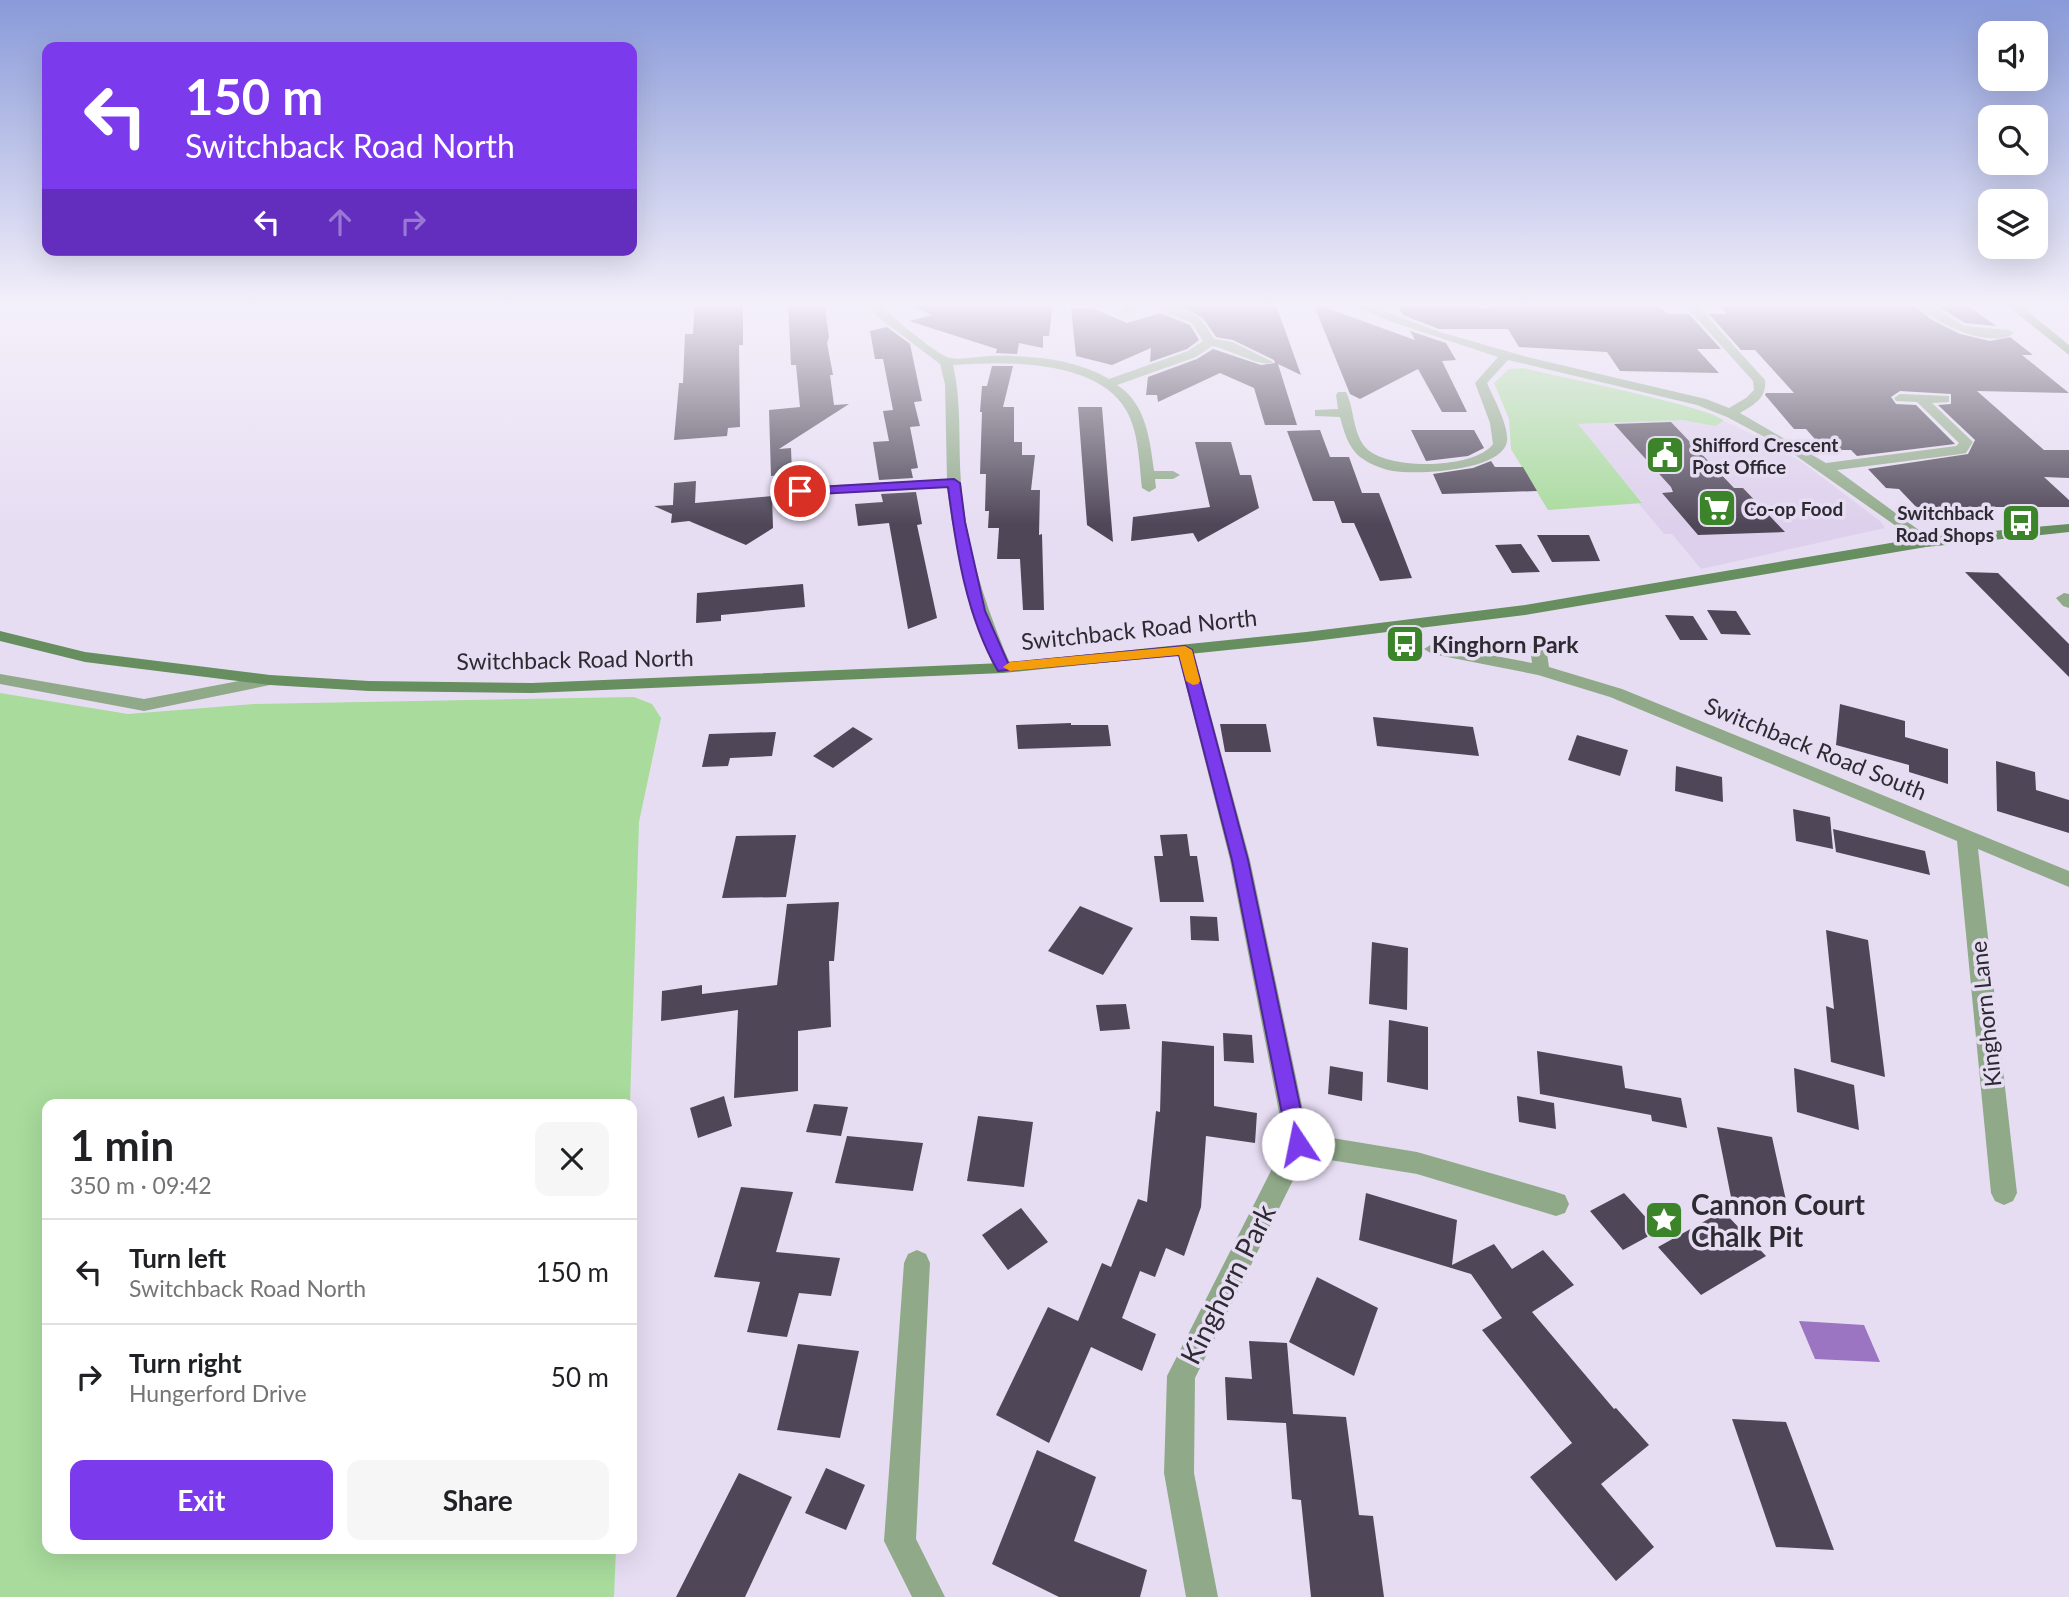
<!DOCTYPE html>
<meta charset="utf-8">
<style>
body{margin:0;font-family:Lato,sans-serif;background:#f6f6f6;color:#202124;height:100vh;display:flex;flex-direction:column;font-size:26px;white-space:nowrap}
*{box-sizing:border-box;margin:0}
p{font-size:23px;color:#757577}
.icon{flex:none;width:38px;height:38px;fill:none;stroke:currentColor;stroke-width:2;stroke-linecap:round;stroke-linejoin:round}
.map{position:relative;flex:1;overflow:hidden}
.drawer{position:absolute;left:42px;top:1099px;width:595px;height:455px;display:flex;flex-direction:column;background:#fff;border-radius:14px;box-shadow:0 7px 28px #0002}
.drawer>*{flex:none}
.top-card{position:absolute;left:42px;top:42px;width:595px;height:214px;border-radius:14px;box-shadow:0 7px 28px #0002;background:#7c3aed;color:#fff;overflow:hidden}
.buttons{position:absolute;left:1978px;top:21px;display:grid;gap:14px}
.buttons a{display:grid;place-items:center;width:70px;height:70px;border-radius:14px;background:#fff;box-shadow:0 7px 28px #0002;font-size:35px}
.pin{position:absolute;display:grid;place-items:center;width:60px;height:60px;color:#fff;margin:-30px;border:4px solid #fff;border-radius:50%;box-shadow:0 2px 7px #0007}
.me{position:absolute;width:77px;margin:-38px;rotate:349deg;stroke-linejoin:round;filter:drop-shadow(0 0 5px #0008)}
.turn{display:flex;align-items:center;gap:24px;height:147px;padding:0 28px;font-size:32px}
.turn .icon{width:91px;height:91px;stroke-width:2.5}
.turn b{display:block;font-size:49px;line-height:60px}
.lanes{display:flex;align-items:center;height:66px;padding:0 28px;background:#0003;justify-content:center;gap:35px;direction:ltr}
.lanes .off{opacity:.35}
.round{display:grid;place-items:center;flex:none;width:74px;height:74px;border-radius:14px;background:#f6f6f6}
.summary{display:flex;align-items:center;justify-content:space-between;height:119px;padding:0 28px}
h1{font-size:42px;font-weight:700;line-height:52px}
.cta{display:flex;gap:14px;margin-top:auto;padding:14px 28px}
.cta a{flex:1;height:80px;border-radius:14px;background:#7c3aed;color:#fff;font-size:28px;font-weight:700;line-height:80px;text-align:center}
.cta a+a{background:#f6f6f6;color:#202124}
ul{padding:0;list-style:none}
li{display:flex;align-items:center;gap:21px;height:105px;padding:0 28px;border-top:2px solid #e0e0e0}
li div{flex:1}
li b{display:block;font-size:26px}
li em{font-style:normal}
.map>svg:first-child{display:block}
</style>
<div class="map">
<svg width="2069" height="1597" viewBox="0 0 2069 1597">
<rect width="100%" height="100%" fill="#e7ddf3"/>
<!-- built -->
<path fill="#ddd0ec" d="M1682 420 1715 426 1724 421 1772 443 1806 465 1880 521 1885 528 1701 569 1672 534H1664L1638 503 1642 502 1577 424Z"/>
<!-- green -->
<path fill="#a8db9c" d="M1524 368C1553 376 1713 407 1724 421L1715 426 1682 420 1578 424 1642 503 1548 510 1511 449 1509 419 1494 383 1509 369Z
M0 693 128 714 254 704 634 697 652 704 661 718 639 822 630 1104H47V1549H616L614 1597H0Z"/>
<!-- water -->
<path fill="#9b74c2" d="M1799 1321 1864 1325 1880 1362 1815 1359Z"/>
<!-- building -->
<path fill="#4f4758" d="M695 302 743 304V345H739L740 427 728 428 727 436 674 440 679 383H683L685 334H693Z
M788 302H824L829 337 827 343 833 375H830L834 405 849 404 779 449 791 448 792 474 771 476 769 410 800 407 796 365H791Z
M903 302H1053L1049 336H1043V348L1019 343 1017 354 996 353 997 349 909 321 932 315Z
M1186 302H1275L1301 375 1278 364 1297 425H1265L1254 388 1220 373 1158 402 1157 395H1146L1148 377 1197 359 1213 349 1261 365 1275 363 1274 360 1233 340 1216 337 1203 318 1179 305Z
M1491 302H1654L1668 314H1689L1721 349H1697L1719 373 1620 371 1607 352 1519 347 1508 329H1439L1403 315 1398 307 1491 308Z
M1864 302H1910L1932 320 1960 334 1990 341 2010 337 2033 355H2022L2069 393 1977 391 2044 450H2069V478L2044 477 2069 500V507H1962L1967 513 1921 512 1899 489 1886 488 1868 469 1968 454 1975 440 1938 405 1951 404V394L1900 391 1891 397 1896 404 1916 405 1955 444 1857 456 1851 450H1841L1837 446H1821L1806 429H1794L1765 395 1766 393H1794L1755 350H1741L1709 314H1727L1718 304 1868 305Z
M1931 302H1963L1996 326 1965 323Z
M1313 303 1415 340 1410 331 1446 343 1456 360 1442 361 1467 412H1442L1418 369 1360 399 1350 394Z
M1071 308H1092L1127 323 1160 313 1190 325 1199 340 1187 349 1150 362 1151 348 1112 365 1076 356Z
M887 327 910 344 922 401 914 402 920 426 910 427 918 468 911 469 913 478 879 480 873 442 889 441 883 411 893 410 883 359H875L870 331Z
M992 366H1013L1003 407H1014V442H1022V455H1035L1031 490H1040L1039 535 1042 534 1044 610H1023L1020 559H997L999 528H988L989 511H985L986 474H980L982 412H980L982 386H987Z
M1078 407H1102L1113 542 1087 525Z
M1671 422 1734 488H1743L1785 532 1698 535 1662 493 1673 492 1671 487 1614 424Z
M1320 430 1330 457H1349L1362 493H1379L1412 578 1380 581 1354 523H1342L1334 501H1313L1287 431Z
M1411 430H1474L1484 448 1468 456 1426 461Z
M1195 442H1231L1240 475H1251L1259 508 1198 542 1193 533 1131 541 1133 517 1210 507Z
M1491 461 1495 467H1523L1537 491 1442 494 1433 474 1473 468Z
M696 481 695 503 772 496 773 528 746 545 689 521 671 523 672 514 654 506 673 505 674 483Z
M916 492 922 524 917 525 937 618 908 629 889 523 858 526 855 504 883 502 881 494Z
M1537 535H1589L1600 561 1552 562Z
M1521 544 1540 572 1512 573 1495 545Z
M1965 572 1998 573 2069 644V677Z
M803 584 805 607 721 615V621L696 623 697 593Z
M1707 610 1736 611 1751 635 1721 634Z
M1665 615 1693 616 1708 640H1680Z
M1840 704 1905 721V737L1948 749V784L1909 772V765L1836 745Z
M1373 717 1473 727 1479 756 1377 746Z
M1071 723V725H1108L1111 746 1018 749 1016 725Z
M1220 724H1266L1271 752H1225Z
M853 727 873 739 833 768 813 756Z
M776 732 772 756 730 758 728 766 702 767 709 734Z
M1577 735 1628 750 1620 776 1568 760Z
M1996 761 2035 772 2036 790 2069 800V833L1997 811Z
M1676 766 1722 777 1723 802 1675 791Z
M1793 809 1830 817 1833 849 1796 841Z
M1833 829 1925 851 1930 875 1836 852Z
M1187 834 1190 856H1197L1204 902H1160L1154 856H1163L1160 835Z
M796 835 786 897 722 898 736 836Z
M839 902 834 961H829L831 1027 798 1031V1091L734 1098 738 1010 661 1021 662 991 702 985V994L777 985 787 904Z
M1080 906 1133 928 1103 975 1048 951Z
M1190 916 1217 917 1219 941 1191 940Z
M1826 930 1868 940 1885 1077 1831 1062 1826 1006 1834 1009Z
M1372 942 1408 948 1407 1010 1369 1004Z
M1126 1004 1130 1029 1100 1031 1096 1005Z
M1389 1020 1428 1027V1090L1387 1082Z
M1223 1033 1252 1035 1254 1063 1224 1061Z
M1162 1041 1214 1046V1106L1257 1113 1255 1143 1206 1136 1201 1207 1184 1256 1166 1248 1155 1277 1140 1271 1122 1318 1156 1334 1142 1371 1091 1347 1049 1443 996 1415 1048 1307 1078 1321 1102 1263 1111 1267 1138 1199 1147 1202 1156 1111 1160 1112Z
M1537 1051 1622 1066 1625 1088 1681 1098 1687 1128 1652 1121 1651 1115 1540 1094Z
M1330 1066 1363 1072 1362 1101 1328 1094Z
M1794 1068 1854 1085 1859 1130 1797 1112Z
M724 1096 732 1126 698 1138 690 1108Z
M1517 1096 1554 1103 1556 1129 1519 1122Z
M814 1104 848 1107 841 1136 806 1132Z
M978 1116 1033 1122 1024 1187 967 1181Z
M1717 1127 1772 1137 1789 1214 1732 1202Z
M847 1136 923 1143 913 1191 835 1183Z
M741 1187 793 1192 776 1252 840 1258 831 1296 799 1293 787 1337 747 1332 760 1282 714 1277Z
M1366 1193 1457 1220 1452 1265 1494 1244 1512 1269 1543 1250 1574 1285 1532 1312 1614 1409 1616 1408 1649 1445 1601 1484 1654 1547 1616 1581 1530 1477 1572 1443 1482 1330 1502 1318 1471 1274 1359 1240Z
M1624 1193 1658 1231 1623 1250 1590 1211Z
M1021 1208 1048 1242 1008 1270 982 1235Z
M1723 1211 1766 1256 1701 1295 1658 1247Z
M1317 1277 1378 1308 1354 1376 1289 1342Z
M1249 1341 1287 1343 1293 1414 1346 1417 1359 1515 1373 1516 1384 1597H1311L1301 1500 1292 1499 1286 1423 1227 1420 1225 1377 1252 1379Z
M798 1344 859 1351 840 1438 777 1430Z
M1732 1419 1786 1422 1834 1550 1776 1547Z
M1037 1450 1096 1477 1074 1541 1147 1570 1140 1597H1059L992 1564Z
M826 1468 865 1485 846 1530 805 1513Z
M739 1473 792 1497 745 1597H676Z"/>
<g fill="none" stroke-linecap="round" stroke-linejoin="round">
<!-- minor -->
<path fill="#90aa89" fill-rule="evenodd" d="M868 302H878C886 312 938 356 950 358 961 360 976 357 988 356 1026 355 1075 358 1109 379L1188 351 1203 341 1192 323 1148 305 1129 312 1123 309C1141 295 1187 305 1201 320 1206 326 1210 333 1214 339L1232 342 1273 362C1263 369 1227 348 1212 346L1196 357 1117 385C1146 403 1150 440 1154 471H1173L1180 475 1173 479H1155L1156 488 1149 492 1142 488C1139 463 1139 432 1126 410 1097 359 1004 361 953 365 962 403 958 443 961 483 966 547 986 609 1012 668L1003 673 994 668 971 611 952 522 947 488 800 495 793 491 800 487 947 479 945 384 940 364 878 317Z
M1345 302H1359L1440 332 1527 357 1706 399 1729 408 1746 398 1754 390 1753 381 1682 302H1694L1765 380C1767 398 1754 405 1740 413L1826 463 1956 446 1959 443 1917 402 1896 401 1894 398 1900 394 1949 396V402L1932 403 1973 442 1966 453 1961 454 1837 470 1931 539 1934 542 1931 545 1926 547 1785 448 1727 417 1697 405 1508 360 1487 383C1493 397 1512 431 1506 445 1495 471 1418 475 1393 471 1383 469 1372 465 1363 459 1349 450 1344 432 1340 417L1315 416V410L1338 409 1336 395 1338 392H1346C1355 410 1352 432 1366 448 1388 471 1475 469 1493 444L1490 423 1475 383 1498 357 1389 321Z
M1913 302H1926L1964 326 2008 330 2014 333C1990 351 1931 321 1913 302Z
M2064 593 2069 594V608L2063 606 2056 598Z
M1538 641 1546 646 1549 667 1622 689 2069 871V887L1978 849 2017 1193 2013 1201 2004 1205 1995 1201 1991 1193 1957 841 1610 697 1538 675 1432 654 1424 649 1432 644 1532 663 1530 646Z
M1185 645 1193 650 1250 860 1308 1134 1417 1152 1556 1192 1565 1195 1569 1204 1565 1213 1556 1216 1417 1174 1305 1156 1195 1378 1194 1473 1218 1597H1186L1164 1473 1167 1376 1285 1143 1230 860 1177 650Z
M0 674 144 699 270 675 279 680 270 685 144 711 0 684Z
M917 1250 926 1254 930 1263 916 1539 945 1597H912L884 1541 904 1263 908 1254Z"/>
<!-- secondary -->
<path fill="#678e5e" fill-rule="evenodd" d="M2003 302H2016L2069 345V355Z
M2069 524V532L1926 547 1525 615 1306 642 1003 673 532 693 369 691 270 685 85 662 0 641V631L85 652 270 675 369 681 532 683 1003 663 1306 632 1525 605 1926 537Z"/>
</g>
<!-- sky -->
<linearGradient id="sky" x2="0" y2="1"><stop stop-color="#899ad9"/><stop offset="0.58" stop-color="#f4f0fa"/><stop offset="1" stop-color="#f4f0fa" stop-opacity="0"/></linearGradient>
<rect width="2069" height="525" fill="url(#sky)"/>
<!-- route -->
<path fill="#7c3aed" stroke="#51269a" stroke-width="2" d="M954 479 960 483 965 522 985 611 1008 663 1185 646 1192 650 1248 860 1308 1144 1305 1150 1298 1153 1291 1150 1288 1144 1232 860 1179 655 998 671C966 616 956 548 948 487L800 495 794 491 800 488Z"/>
<!-- slow -->
<path fill="#f59e0b" d="M1185 646 1192 650 1200 681 1198 684 1193 685 1186 681 1179 655 1010 671 1003 667 1010 662Z"/>
<!-- icons -->
<defs>
<g id="civic-square" transform="scale(2.0125)"><rect x="-9" y="-9" width="18" height="18" rx="4" fill="#3c8429" stroke="#e7ddf3"/><path d="M-.6-6.5H3V-4.5H.6V-3L4-1V1h2V6H-6V1h2V-1L-.6-3ZM-1.2 2.5V6h2.4V2.5Z" fill="#fff"/></g>
<g id="supermarket-square" transform="scale(2.0125)"><rect x="-9" y="-9" width="18" height="18" rx="4" fill="#3c8429" stroke="#e7ddf3"/><path d="M-6-5.5h2.5l.6 2H6L4.5 2H-2.5L-4.4-4H-6ZM-1.5 3.2a1.3 1.3 0 1 0 .1 0ZM3 3.2a1.3 1.3 0 1 0 .1 0Z" fill="#fff"/></g>
<g id="bus-square" transform="scale(2.0125)"><rect x="-9" y="-9" width="18" height="18" rx="4" fill="#3c8429" stroke="#e7ddf3"/><path d="M-5-6H5V4H4V6H2V4H-2V6H-4V4H-5ZM-3.5-4V0h7V-4ZM-3.5 1.2v1.5H-2V1.2ZM2 1.2v1.5H3.5V1.2Z" fill="#fff"/></g>
<g id="sight-square" transform="scale(2.0125)"><rect x="-9" y="-9" width="18" height="18" rx="4" fill="#3c8429" stroke="#e7ddf3"/><path d="M0-6L1.8-2.2L6-1.7L2.9 1.2L3.7 5.4L0 3.3L-3.7 5.4L-2.9 1.2L-6-1.7L-1.8-2.2Z" fill="#fff"/></g>
</defs>
<g fill-rule="evenodd">
<use href="#civic-square" x="1665" y="455"/>
<use href="#supermarket-square" x="1717" y="508"/>
<use href="#bus-square" x="2021" y="523"/>
<use href="#bus-square" x="1405" y="644"/>
<use href="#sight-square" x="1664" y="1220"/>
</g>
<g text-anchor="middle" dominant-baseline="central" stroke-width="7" stroke-linejoin="round" paint-order="stroke">
<!-- far-poi labels -->
<g font-size="19" font-weight="bold" fill="#2d2a32" stroke="#e7ddf3" text-anchor="start">
<text x="1692" y="444">Shifford Crescent<tspan x="1692" dy="22">Post Office</tspan></text>
<text x="1744" y="508">Co-op Food</text>
<text x="1994" y="512" text-anchor="end">Switchback<tspan x="1994" dy="22">Road Shops</tspan></text>
</g>
<!-- street labels -->
<g font-size="23" fill="#2d2a32" stroke="#e7ddf3">
<text transform="translate(1139 629) rotate(-6)">Switchback Road North</text>
<text transform="translate(575 659) rotate(-1)">Switchback Road North</text>
<text transform="translate(1816 748) rotate(22)">Switchback Road South</text>
<text transform="translate(1985 1014) rotate(-96)">Kinghorn Lane</text>
</g>
<!-- poi labels -->
<g font-size="23" font-weight="bold" fill="#2d2a32" stroke="#e7ddf3" text-anchor="start">
<text x="1432" y="644">Kinghorn Park</text>
</g>
<!-- near-poi labels -->
<g font-size="28" font-weight="bold" fill="#2d2a32" stroke="#e7ddf3" text-anchor="start">
<text x="1691" y="1204">Cannon Court<tspan x="1691" dy="32">Chalk Pit</tspan></text>
</g>
<!-- near-street labels -->
<g font-size="28" fill="#2d2a32" stroke="#e7ddf3">
<text transform="translate(1227 1284) rotate(-63)">Kinghorn Park</text>
</g>
</g>
</svg>
<div class="buttons">
<a><svg class="icon" aria-label="sound" viewBox="0 0 24 24"><path d="M4 9h4l5-4v14l-5-4H4zM17 9q2 3 0 6"/></svg></a>
<a><svg class="icon" aria-label="search" viewBox="0 0 24 24"><circle cx="10" cy="10" r="6"/><path d="M15 15l6 6"/></svg></a>
<a><svg class="icon" aria-label="layers" viewBox="0 0 24 24"><path d="M12 4l9 5-9 5-9-5zM3 14l9 5 9-5"/></svg></a>
</div>
<div class="pin" style="left:800px;top:491px;background:#d93025"><svg class="icon" aria-label="arrive" viewBox="0 0 24 24"><path d="M6 21V4h12l-3 4 3 4H6"/></svg></div>
<svg class="me" style="left:1298px;top:1144px" viewBox="-20 -20 40 40"><circle r="19" fill="#fff"/><path d="M0-13L10 11 0 6-10 11z" fill="#7c3aed"/></svg>
<div class="top-card">
<div class="turn"><svg class="icon" aria-label="left" viewBox="0 0 24 24"><path d="M17 20v-9H6M10 6l-5 5 5 5"/></svg><div><b>150 m</b>Switchback Road North</div></div>
<div class="lanes"><svg class="icon" aria-label="left" viewBox="0 0 24 24"><path d="M17 20v-9H6M10 6l-5 5 5 5"/></svg><svg class="icon off" aria-label="ahead" viewBox="0 0 24 24"><path d="M12 20V5M6 11l6-6 6 6"/></svg><svg class="icon off" aria-label="right" viewBox="0 0 24 24"><path d="M7 20v-9h11M14 6l5 5-5 5"/></svg></div>
</div>
<section class="drawer">
<div class="summary"><div><h1>1 min</h1><p>350 m · 09:42</p></div><a class="round"><svg class="icon" aria-label="close" viewBox="0 0 24 24"><path d="M6 6l12 12M18 6L6 18"/></svg></a></div>
<ul>
<li><svg class="icon" aria-label="left" viewBox="0 0 24 24"><path d="M17 20v-9H6M10 6l-5 5 5 5"/></svg><div><b>Turn left</b><p>Switchback Road North</p></div><em>150 m</em></li>
<li><svg class="icon" aria-label="right" viewBox="0 0 24 24"><path d="M7 20v-9h11M14 6l5 5-5 5"/></svg><div><b>Turn right</b><p>Hungerford Drive</p></div><em>50 m</em></li>
</ul>
<div class="cta"><a>Exit</a><a>Share</a></div>
</section>
</div>
